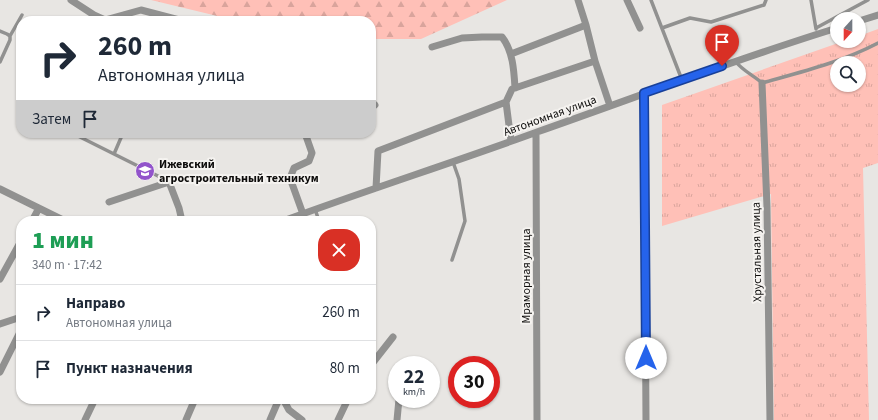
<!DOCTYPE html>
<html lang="ru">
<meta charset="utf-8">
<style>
body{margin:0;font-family:"Source Sans 3",sans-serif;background:#f6f6f7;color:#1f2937;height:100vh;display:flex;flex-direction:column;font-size:15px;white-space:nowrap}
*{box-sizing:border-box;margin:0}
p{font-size:13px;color:#747a83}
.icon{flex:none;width:22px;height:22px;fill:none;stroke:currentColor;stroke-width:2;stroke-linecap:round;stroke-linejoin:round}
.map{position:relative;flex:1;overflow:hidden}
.details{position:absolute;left:16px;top:216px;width:360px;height:188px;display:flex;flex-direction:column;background:#fff;border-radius:16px;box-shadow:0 1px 3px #0004}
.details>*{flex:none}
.guide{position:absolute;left:16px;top:16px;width:360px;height:122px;border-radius:16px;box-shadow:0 1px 3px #0004;background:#fff;color:#1f2937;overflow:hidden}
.needle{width:26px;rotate:201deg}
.controls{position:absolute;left:830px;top:12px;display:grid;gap:8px}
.controls a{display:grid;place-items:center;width:36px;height:36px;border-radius:50%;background:#fff;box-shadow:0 1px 3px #0004;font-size:20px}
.speed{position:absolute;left:388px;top:356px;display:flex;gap:8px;font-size:20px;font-weight:700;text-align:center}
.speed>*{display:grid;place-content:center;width:52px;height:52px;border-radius:50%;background:#fff;box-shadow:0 1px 3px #0004;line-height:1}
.speed small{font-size:10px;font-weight:400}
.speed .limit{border:6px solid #d22;background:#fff;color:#111}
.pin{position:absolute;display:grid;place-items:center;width:34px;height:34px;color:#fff;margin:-41px -17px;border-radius:50% 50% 50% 0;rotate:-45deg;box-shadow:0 0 4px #0007}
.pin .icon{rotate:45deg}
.me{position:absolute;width:44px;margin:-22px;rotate:0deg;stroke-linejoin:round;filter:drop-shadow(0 0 3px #0008)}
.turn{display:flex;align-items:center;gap:14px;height:84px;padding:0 16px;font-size:18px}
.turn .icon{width:52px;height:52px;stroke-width:2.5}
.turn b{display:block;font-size:28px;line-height:34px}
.then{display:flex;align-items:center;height:38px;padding:0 16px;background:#0003;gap:8px;font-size:15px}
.round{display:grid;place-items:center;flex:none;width:42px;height:42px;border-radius:16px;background:#f6f6f7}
.summary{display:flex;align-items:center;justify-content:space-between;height:68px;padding:0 16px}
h1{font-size:24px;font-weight:800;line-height:30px;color:#1e9e55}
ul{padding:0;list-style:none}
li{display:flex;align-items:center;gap:12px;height:56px;padding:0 16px;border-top:1px solid #e0e1e3}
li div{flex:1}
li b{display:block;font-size:15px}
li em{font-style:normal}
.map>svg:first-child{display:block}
</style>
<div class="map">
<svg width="878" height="420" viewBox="0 0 878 420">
<defs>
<pattern id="grass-tufts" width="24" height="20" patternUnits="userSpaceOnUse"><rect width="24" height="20" fill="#ffc0b7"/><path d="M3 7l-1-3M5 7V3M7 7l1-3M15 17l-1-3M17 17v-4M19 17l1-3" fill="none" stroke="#d9a49c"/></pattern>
<pattern id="forest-firs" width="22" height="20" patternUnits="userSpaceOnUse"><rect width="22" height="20" fill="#ffc0b7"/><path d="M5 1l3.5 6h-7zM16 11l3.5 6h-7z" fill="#d9a49c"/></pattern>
</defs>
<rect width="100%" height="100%" fill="#e8e6e3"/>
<!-- grass -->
<path fill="url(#grass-tufts)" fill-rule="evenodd" d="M878 29V163L863 168 869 420H774L771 194 662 226V105L844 41H859V36ZM837 63H859V85H837Z"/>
<!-- forest -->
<path fill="url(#forest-firs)" d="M151 0H507L421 39H371V21H238Z"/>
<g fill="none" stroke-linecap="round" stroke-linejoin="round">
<!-- service -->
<path stroke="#919190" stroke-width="3.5" d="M651 0 682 80
M811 0 816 29
M662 28 690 18 711 22 764 5 766 0
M816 28 868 0
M0 31 7 34 10 36V40L0 62
M10 36 22 15
M735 61C743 71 753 75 762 83 801 72 842 62 878 43
M72 133 168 181
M114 154 123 133
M315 209 319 221
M452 260 465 221 459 179 453 162"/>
<!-- minor -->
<path stroke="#919190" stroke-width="7" d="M71 0 94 15 105 20 141 10 183 21
M578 0 586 25
M627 0 640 28
M859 21 878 15
M432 47 462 38 482 37H502C513 51 514 71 515 88
M511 54 586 25 595 61
M762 83 767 207 770 420
M644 93 646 420
M371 107 375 105
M536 133 537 420
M511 141 506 102 512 89 595 61 610 106
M376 188 378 151 506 102
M0 189 65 221
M109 202 169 182 179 208 182 221
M303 214 290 178 294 168 309 161 312 153 306 136 307 133
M32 221 39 208
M283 221C367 190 452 163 537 132 637 97 736 59 837 28
M0 279 21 241
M0 324 21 317
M371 365 393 337
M0 372 21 330
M283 399 289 410 302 420
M85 420 95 399
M186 420 195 399
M270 420 279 399
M338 420 348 399
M397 420 399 399"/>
</g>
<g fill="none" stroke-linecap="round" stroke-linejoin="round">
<!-- route casing -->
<g stroke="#184099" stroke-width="10">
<path id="route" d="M646 358 644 93 722 66"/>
</g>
<!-- route -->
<use href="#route" stroke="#2563eb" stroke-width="7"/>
</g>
<!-- icons -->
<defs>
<g id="university-disc" transform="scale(1)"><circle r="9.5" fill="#9254cb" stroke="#f5f3f0"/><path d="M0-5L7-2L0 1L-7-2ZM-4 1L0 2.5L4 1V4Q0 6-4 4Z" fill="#fff"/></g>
</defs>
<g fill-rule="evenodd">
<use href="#university-disc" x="145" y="171"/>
</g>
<g text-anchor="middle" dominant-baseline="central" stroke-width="4" stroke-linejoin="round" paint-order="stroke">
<!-- street labels -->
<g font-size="12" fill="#0e0d0c" stroke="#f5f3f0">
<text transform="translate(550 116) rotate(-20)">Автономная улица</text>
<text transform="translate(757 252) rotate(-91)">Хрустальная улица</text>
<text transform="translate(526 276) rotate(-90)">Мраморная улица</text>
</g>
<!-- poi labels -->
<g font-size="12" font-weight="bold" fill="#0e0d0c" stroke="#f5f3f0" text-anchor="start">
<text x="159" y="164">Ижевский<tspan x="159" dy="14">агростроительный техникум</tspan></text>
</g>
</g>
</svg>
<div class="controls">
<a><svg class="needle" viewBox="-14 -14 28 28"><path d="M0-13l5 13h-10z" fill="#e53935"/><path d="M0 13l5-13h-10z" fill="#747a83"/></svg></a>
<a><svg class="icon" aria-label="search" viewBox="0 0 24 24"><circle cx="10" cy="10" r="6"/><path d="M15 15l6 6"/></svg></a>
</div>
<div class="speed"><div>22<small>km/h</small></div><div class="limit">30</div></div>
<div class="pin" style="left:722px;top:66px;background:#d93025"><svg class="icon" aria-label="arrive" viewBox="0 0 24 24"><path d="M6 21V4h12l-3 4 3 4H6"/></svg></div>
<svg class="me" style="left:646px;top:358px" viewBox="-20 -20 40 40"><circle r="19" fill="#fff"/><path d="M0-13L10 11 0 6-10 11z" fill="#2563eb"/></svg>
<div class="guide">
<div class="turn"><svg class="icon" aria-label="right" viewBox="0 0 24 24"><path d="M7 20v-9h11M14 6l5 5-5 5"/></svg><div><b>260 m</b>Автономная улица</div></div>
<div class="then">Затем<svg class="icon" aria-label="arrive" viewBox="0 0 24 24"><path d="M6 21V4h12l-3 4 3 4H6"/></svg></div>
</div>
<section class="details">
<div class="summary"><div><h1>1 мин</h1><p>340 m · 17:42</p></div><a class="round" style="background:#d93025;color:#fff"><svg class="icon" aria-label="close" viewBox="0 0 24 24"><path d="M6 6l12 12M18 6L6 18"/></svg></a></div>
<ul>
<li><svg class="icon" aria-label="right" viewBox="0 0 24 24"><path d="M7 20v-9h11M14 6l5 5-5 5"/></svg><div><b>Направо</b><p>Автономная улица</p></div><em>260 m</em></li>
<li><svg class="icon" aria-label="arrive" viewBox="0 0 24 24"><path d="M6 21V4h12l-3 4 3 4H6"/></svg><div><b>Пункт назначения</b></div><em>80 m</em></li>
</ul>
</section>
</div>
